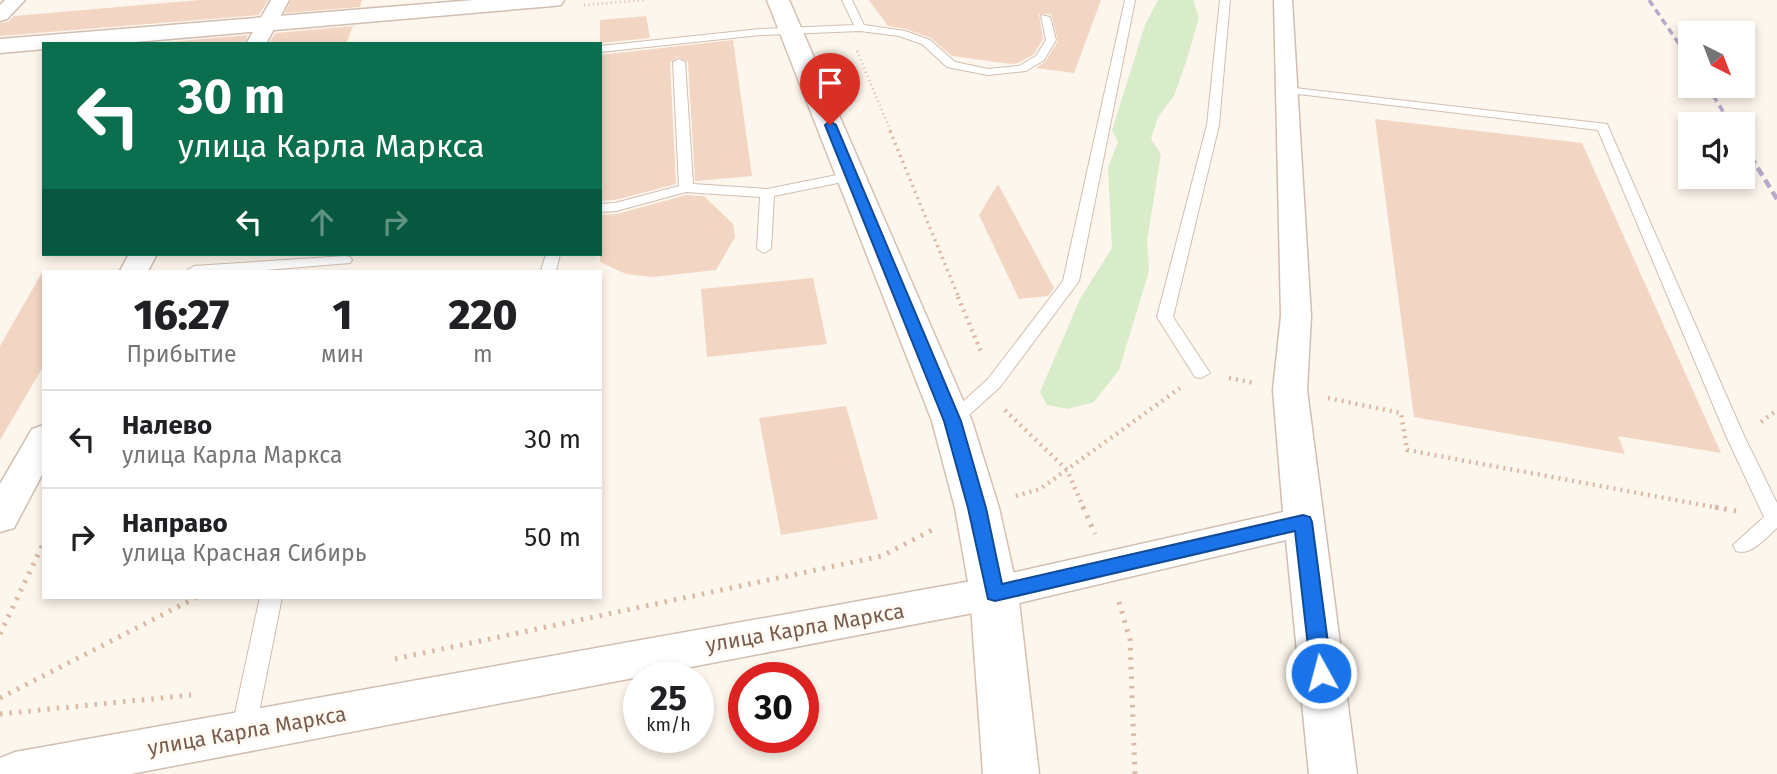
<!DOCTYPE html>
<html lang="ru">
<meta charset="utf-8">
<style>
body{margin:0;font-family:"Fira Sans",sans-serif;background:#f2f2f2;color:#202124;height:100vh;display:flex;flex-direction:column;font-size:26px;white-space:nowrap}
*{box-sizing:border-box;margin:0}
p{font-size:23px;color:#757577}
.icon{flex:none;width:38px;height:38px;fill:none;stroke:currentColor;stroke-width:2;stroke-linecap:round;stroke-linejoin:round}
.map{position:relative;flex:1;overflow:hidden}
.drawer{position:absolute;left:42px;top:270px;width:560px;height:329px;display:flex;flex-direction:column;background:#fff;border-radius:0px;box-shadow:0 4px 10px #0003}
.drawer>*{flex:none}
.top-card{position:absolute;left:42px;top:42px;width:560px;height:214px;border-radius:0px;box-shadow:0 4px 10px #0003;background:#0b6e4f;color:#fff;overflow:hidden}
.needle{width:46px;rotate:138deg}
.buttons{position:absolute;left:1678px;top:21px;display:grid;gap:14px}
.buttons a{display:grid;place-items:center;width:77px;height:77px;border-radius:0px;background:#fff;box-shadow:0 4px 10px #0003;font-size:35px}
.speed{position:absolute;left:623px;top:662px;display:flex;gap:14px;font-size:35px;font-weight:700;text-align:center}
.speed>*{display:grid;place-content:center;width:91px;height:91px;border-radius:50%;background:#fff;box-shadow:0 4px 10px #0003;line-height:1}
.speed small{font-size:18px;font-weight:400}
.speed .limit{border:10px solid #d22;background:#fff;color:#111}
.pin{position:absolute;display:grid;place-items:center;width:60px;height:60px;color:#fff;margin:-72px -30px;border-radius:50% 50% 50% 0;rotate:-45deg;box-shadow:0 0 7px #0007}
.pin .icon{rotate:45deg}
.me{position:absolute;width:77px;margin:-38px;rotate:353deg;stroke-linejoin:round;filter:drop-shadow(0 0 5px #0008)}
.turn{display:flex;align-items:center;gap:24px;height:147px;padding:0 21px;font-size:32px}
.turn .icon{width:91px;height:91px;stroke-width:2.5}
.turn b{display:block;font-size:49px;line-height:60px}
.lanes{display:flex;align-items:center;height:66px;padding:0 21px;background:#0003;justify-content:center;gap:35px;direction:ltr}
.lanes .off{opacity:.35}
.eta{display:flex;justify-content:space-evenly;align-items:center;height:119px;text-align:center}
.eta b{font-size:42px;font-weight:800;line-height:49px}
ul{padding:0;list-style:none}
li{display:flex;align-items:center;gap:21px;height:98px;padding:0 21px;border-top:2px solid #e0e0e0}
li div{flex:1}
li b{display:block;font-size:26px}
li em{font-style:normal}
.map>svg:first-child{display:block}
</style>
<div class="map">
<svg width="1777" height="774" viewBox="0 0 1777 774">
<rect width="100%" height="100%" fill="#fdf6ec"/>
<!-- green -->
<path fill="#d8ecc9" d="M1158 0H1193L1199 18 1186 62 1174 96 1158 117 1151 139 1161 154 1147 241 1149 271 1119 370 1094 402 1068 409 1047 405 1040 392 1080 299 1112 248 1108 167 1118 142 1112 130 1145 25Z"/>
<!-- building -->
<path fill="#f3d5c3" d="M200 0H268L259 15 0 36V23L8 22 14 16Z
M291 0H362L360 7 285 13Z
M869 0H1101L1074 73 1036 68 1046 61 1058 41 1051 14H1039L1043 39 1034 54 1018 63 1011 64 952 56 931 38 906 29 888 26Z
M646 16 650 38 600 43V20Z
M353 26 346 44H269L275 33Z
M248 35 244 44H145Z
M733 40 752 176 695 181 688 62 678 57 670 62 676 184 615 200 600 201V55Z
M1375 119 1582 143 1721 453 1618 436 1625 454 1414 417Z
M998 184 1054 288 1048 296 1019 299 979 215Z
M686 195 704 196 733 224 735 237 716 270 653 277 626 274 600 262V215L617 214Z
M44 269V365L0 440V346Z
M813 278 827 344 707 357 701 289Z
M846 406 878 519 781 535 759 418Z"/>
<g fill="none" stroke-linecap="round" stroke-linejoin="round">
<!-- service casing -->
<g stroke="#d1beb0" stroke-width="2">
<path id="service" d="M842 0H852L864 25 905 31 930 40 955 62 988 69 1019 66 1036 56 1046 40 1041 15 1050 17 1056 40 1044 60 1026 71 988 75 947 67 922 44 899 36 860 31 760 35 600 52V46L760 29 854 25Z
M1125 0H1135L1079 281 1000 387 958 425H946L943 421 946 417 988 379 1063 281Z
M1220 0H1230L1219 125 1173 317 1210 373 1201 378 1195 377 1157 317 1207 125Z
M679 59 685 62 693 184 767 189 852 172 859 176 852 180 774 196 771 249 764 253 757 249 760 197 686 192 616 211 600 212V204L615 203 679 186 673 62Z
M1286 87 1607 124 1745 438 1777 503V528C1765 538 1752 556 1736 551L1733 545 1764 517 1727 438 1598 130 1282 92 1280 90Z
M546 254H560L556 271H541Z
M345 256 350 257 352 260 350 263 253 271H186L194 266Z
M260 597H282L255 732 252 740 243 743 234 740 231 732Z"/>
</g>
<!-- minor casing -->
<g stroke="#d1beb0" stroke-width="3">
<path id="minor" d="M5 0H25L7 19 0 21V5Z
M271 0H289L266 44H246Z
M1274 0H1292L1311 316 1307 390 1357 774H1309L1286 540 994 609 131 774H0V758L15 752 994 577 1283 512 1273 390 1281 316Z
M129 254H157L148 271H120Z
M44 425V471L14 528 0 532V484L32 429Z"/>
</g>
<!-- tertiary casing -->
<g stroke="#d1beb0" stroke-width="3">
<path id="tertiary" d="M474 0H564L561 5 553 6 111 44H44V49L0 53V39Z"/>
</g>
<!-- secondary casing -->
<g stroke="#d6c0b0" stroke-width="3">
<path id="secondary" d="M767 0H789L972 421 999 508 1018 593 1039 774H983L970 593 955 508 932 421Z"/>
</g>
<!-- path-far3 -->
<path stroke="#d9b8a5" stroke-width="2.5" stroke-dasharray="1 3.5" stroke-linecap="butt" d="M584 5 647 0
M857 51 891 132"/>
<!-- path-far2 -->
<path stroke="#d9b8a5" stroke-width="3.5" stroke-dasharray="2 4.5" stroke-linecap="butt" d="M890 131 959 298"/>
<!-- path-far1 -->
<path stroke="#d9b8a5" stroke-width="4.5" stroke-dasharray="2 5" stroke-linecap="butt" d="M958 297 982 354
M1229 378 1254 383
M1328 398 1401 413 1407 450 1724 509
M1005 410 1067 470 1084 509
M1761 422 1777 410
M1016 496 1040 489 1180 388"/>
<!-- path -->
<path stroke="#d9b8a5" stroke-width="5" stroke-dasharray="2.5 7" stroke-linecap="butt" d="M1083 507 1095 534
M1715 507 1736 511
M1119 602 1130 640 1135 774
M0 634 44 542
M395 659 882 556 936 528
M0 698 197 597
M0 714 191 695"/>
<!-- service -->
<use href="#service" fill="#fff" fill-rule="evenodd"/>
<!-- minor -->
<use href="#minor" fill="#fff" fill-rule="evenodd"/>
<!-- tertiary -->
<use href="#tertiary" fill="#fff" fill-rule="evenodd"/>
<!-- secondary -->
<use href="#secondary" fill="#fff" fill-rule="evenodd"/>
<!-- rail-far1 -->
<path stroke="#b9a8c9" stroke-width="3.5" stroke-dasharray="7 4.5" stroke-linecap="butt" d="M1649 0 1690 60
M1707 86 1731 124"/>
<!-- rail -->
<path stroke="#b9a8c9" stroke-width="4.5" stroke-dasharray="9 5" stroke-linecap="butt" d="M1743 144 1777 199"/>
</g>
<!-- route -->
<path fill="#1a73e8" stroke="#114b97" stroke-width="2" d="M830 121 836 125 961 421 986 508 1002 584 1303 515 1310 517 1312 522 1332 673 1329 679 1321 682 1314 679 1311 673 1295 531 995 601 988 599 968 508 944 421 825 125Z"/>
<g text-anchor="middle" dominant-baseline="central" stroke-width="6" stroke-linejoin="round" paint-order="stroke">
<!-- near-street labels -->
<g font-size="21" fill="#7a5c4d" stroke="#fffaf3">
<text transform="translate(805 628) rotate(-10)">улица Карла Маркса</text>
<text transform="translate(247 731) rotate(-10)">улица Карла Маркса</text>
</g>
</g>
</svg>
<div class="buttons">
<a><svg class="needle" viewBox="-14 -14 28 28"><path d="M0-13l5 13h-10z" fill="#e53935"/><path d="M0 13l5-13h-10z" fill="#757577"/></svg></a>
<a><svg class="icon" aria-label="sound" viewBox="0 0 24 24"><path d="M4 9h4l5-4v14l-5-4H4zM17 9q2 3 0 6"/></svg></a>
</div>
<div class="speed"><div>25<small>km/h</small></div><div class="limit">30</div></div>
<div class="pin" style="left:830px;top:125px;background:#d93025"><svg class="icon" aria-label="arrive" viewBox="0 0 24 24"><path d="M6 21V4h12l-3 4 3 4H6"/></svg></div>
<svg class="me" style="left:1321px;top:673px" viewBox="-20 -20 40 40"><circle r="17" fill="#1a73e8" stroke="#fff" stroke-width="3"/><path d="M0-11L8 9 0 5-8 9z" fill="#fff"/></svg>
<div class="top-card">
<div class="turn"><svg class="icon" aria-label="left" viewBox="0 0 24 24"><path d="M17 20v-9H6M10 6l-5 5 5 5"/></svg><div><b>30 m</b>улица Карла Маркса</div></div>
<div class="lanes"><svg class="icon" aria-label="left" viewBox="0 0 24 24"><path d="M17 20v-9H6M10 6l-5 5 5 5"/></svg><svg class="icon off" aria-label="ahead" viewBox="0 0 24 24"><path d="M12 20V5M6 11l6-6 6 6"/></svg><svg class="icon off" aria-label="right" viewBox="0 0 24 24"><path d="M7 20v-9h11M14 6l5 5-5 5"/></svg></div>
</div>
<section class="drawer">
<div class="eta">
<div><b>16:27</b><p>Прибытие</p></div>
<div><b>1</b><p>мин</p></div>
<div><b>220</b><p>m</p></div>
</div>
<ul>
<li><svg class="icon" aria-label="left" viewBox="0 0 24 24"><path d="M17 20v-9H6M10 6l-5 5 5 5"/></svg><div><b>Налево</b><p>улица Карла Маркса</p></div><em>30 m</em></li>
<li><svg class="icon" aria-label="right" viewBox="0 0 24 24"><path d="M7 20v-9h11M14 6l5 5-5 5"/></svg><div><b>Направо</b><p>улица Красная Сибирь</p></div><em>50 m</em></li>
</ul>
</section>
</div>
